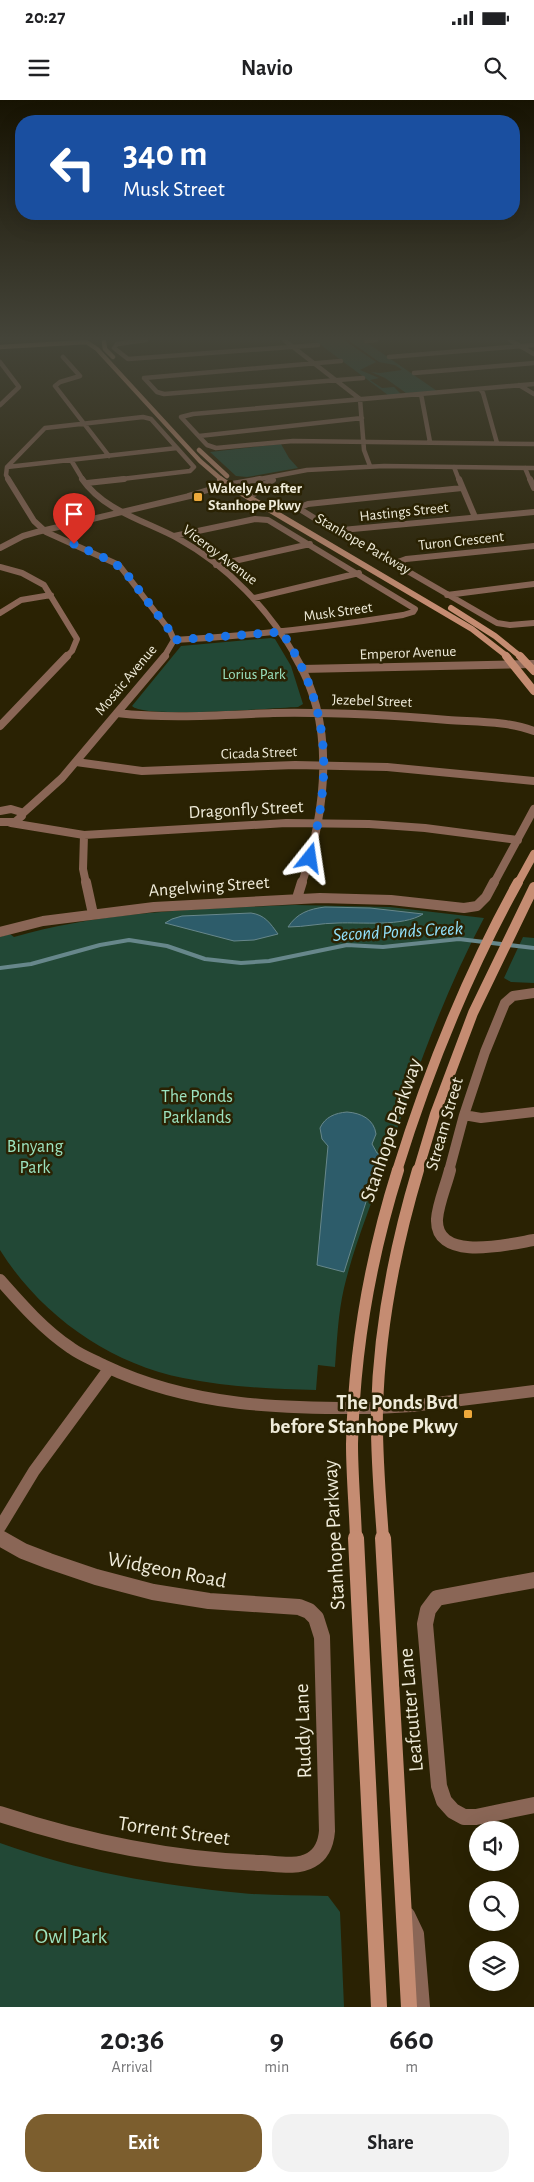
<!DOCTYPE html>
<style>
body{margin:0;font-family:"Alegreya Sans",sans-serif;background:#f2f2f2;color:#202124;height:100vh;display:flex;flex-direction:column;font-size:19px;white-space:nowrap}
*{box-sizing:border-box;margin:0}
p{font-size:16px;color:#757577}
.icon{flex:none;width:28px;height:28px;fill:none;stroke:currentColor;stroke-width:2;stroke-linecap:round;stroke-linejoin:round}
.map{position:relative;height:1907px;overflow:hidden}
.drawer{display:flex;flex-direction:column;background:#fff;flex:1}
.drawer>*{flex:none}
.banner{position:absolute;left:15px;top:15px;width:505px;height:105px;border-radius:20px;box-shadow:0 5px 20px #0002;background:#1a4fa0;color:#fff;overflow:hidden}
.tools{position:absolute;left:469px;top:1721px;display:grid;gap:10px}
.tools a{display:grid;place-items:center;width:50px;height:50px;border-radius:50%;background:#fff;box-shadow:0 5px 20px #0002;font-size:25px}
.pin{position:absolute;display:grid;place-items:center;width:42px;height:42px;color:#fff;margin:-51px -21px;border-radius:50% 50% 50% 0;rotate:-45deg;box-shadow:0 0 5px #0007}
.pin .icon{rotate:45deg}
.me{position:absolute;width:55px;margin:-28px;rotate:15deg;stroke-linejoin:round;filter:drop-shadow(0 0 4px #0008)}
.turn{display:flex;align-items:center;gap:18px;height:105px;padding:0 25px;font-size:22px}
.turn .icon{width:65px;height:65px;stroke-width:2.5}
.turn b{display:block;font-size:35px;line-height:42px}
.eta{display:flex;justify-content:space-evenly;align-items:center;height:85px;text-align:center}
.eta b{font-size:30px;font-weight:700;line-height:35px}
.cta{display:flex;gap:10px;margin-top:auto;padding:10px 25px}
.cta a{flex:1;height:58px;border-radius:20px;background:#7c5e2e;color:#fff;font-size:20px;font-weight:700;line-height:58px;text-align:center}
.cta a+a{background:#f2f2f2;color:#202124}
.status{display:flex;justify-content:space-between;align-items:center;height:35px;padding:0 25px;background:#fff;direction:ltr}
.status svg{height:14px;fill:currentColor}
header{display:flex;justify-content:space-between;align-items:center;height:65px;padding:0 25px;background:#fff;font-size:22px;font-weight:700}
.map>svg:first-child{display:block}
</style>
<div class="status"><b>20:27</b><svg viewBox="0 0 49 12"><path d="M0 12V9h3v3zM5 12V6h3v6zM10 12V3h3v9zM15 12V0h3v12zM26 1h20v11H26zM47 4h2v5h-2z"/></svg></div>
<header><svg class="icon" aria-label="menu" viewBox="0 0 24 24"><path d="M4 6h16M4 12h16M4 18h16"/></svg>Navio<svg class="icon" aria-label="search" viewBox="0 0 24 24"><circle cx="10" cy="10" r="6"/><path d="M15 15l6 6"/></svg></header>
<div class="map">
<svg width="534" height="1907" viewBox="0 0 534 1907">
<rect width="100%" height="100%" fill="#2a2203"/>
<!-- green -->
<path fill="#224836" d="M314 240H344L376 262 360 270 379 278 370 280 382 288 394 287 401 294 388 295Z
M348 240H363L437 291 406 293 385 278 371 272 380 273 402 270 395 265 379 262Z
M281 344 289 358 298 368 247 377 236 376 210 352Z
M271 538 275 539 291 566 303 604 298 607C272 608 144 619 132 606L181 546Z
M295 805 390 807 484 818C442 897 413 981 385 1065 371 1105 354 1146 344 1188 338 1214 337 1241 335 1267L318 1265 316 1290C271 1289 227 1287 183 1278 108 1263 40 1214 0 1150V837L10 834 14 837C105 811 201 809 295 805Z
M523 837 534 838V883L511 882 504 878Z
M0 1743C77 1771 159 1785 241 1793 269 1796 299 1795 328 1796L340 1812 344 1907H0Z"/>
<!-- water -->
<path fill="#2d5c6a" stroke="#67878b" d="M325 807 370 808 423 814C403 827 361 822 338 823 321 823 305 827 288 827 297 813 309 809 325 807Z
M251 813C265 815 270 823 278 834L254 840 234 841 165 823 172 819 182 816Z
M347 1012C361 1013 374 1019 376 1034L372 1044 377 1053 381 1054 344 1172 317 1165 328 1046 322 1039 320 1028C325 1017 335 1013 347 1012Z"/>
<g fill="none" stroke-linecap="round" stroke-linejoin="round">
<!-- stream -->
<path stroke="#67878b" stroke-width="4" d="M0 868 31 864 100 845 129 840 167 846 205 859 241 863 269 861 347 845 383 847 459 839 534 848"/>
<!-- minor-far5 -->
<path stroke="#8a6656" stroke-width="4.5" d="M146 240 117 244 114 248 128 259 318 245
M284 240 360 299 364 350 370 366
M366 241 376 240
M63 257 80 276 60 282 55 286 109 356
M389 257 534 245
M341 261 144 278 157 292 164 294 363 278
M0 262 19 287 0 305
M414 273 534 263
M534 284 193 314 181 317 207 345 216 348 293 341 534 344
M519 285 534 294
M480 289 483 293 497 343
M421 294 430 342
M199 336 362 318
M71 360 83 380
M7 367 177 348
M454 367 459 380
M525 368 530 380
M9 380 6 375 7 367 45 328 143 317 151 319 194 367 190 371 113 380"/>
<!-- minor-far4 -->
<path stroke="#8a6656" stroke-width="6" d="M8 379 34 421 46 432 119 465 170 531 174 540 164 557
M82 379C104 411 146 421 179 439 228 466 268 509 296 557
M459 379 475 417
M530 379 534 388
M87 383 124 379
M462 388 308 404 298 408 332 429 342 430 534 412
M174 436 255 419 268 420 415 509 413 512 403 515C327 527 251 536 174 540
M534 446 406 459 398 462 397 465 497 523 510 525 534 523
M216 465 310 444
M0 467 22 473 44 485 77 539 72 551 66 557
M447 495 534 484
M254 498 359 473
M0 513 21 500 51 495"/>
<!-- minor-far3 -->
<path stroke="#8a6656" stroke-width="8" d="M295 556C337 625 326 711 302 783
M117 613C169 619 220 615 273 613 331 612 389 615 448 620 476 622 508 621 534 631
M0 626 67 556
M76 662 142 671 295 665 387 667 534 681
M0 711 11 709 21 712 22 716 15 722H0
M22 714 62 678 165 556
M11 723 84 735 286 723 369 724 425 728 518 740
M84 735 83 769 86 783
M494 783 534 709"/>
<!-- minor-far2 -->
<path stroke="#8a6656" stroke-width="10" d="M86 782 93 814
M297 798 302 782
M0 832 43 821 154 807 320 798 391 800 464 808 477 806 486 797 494 782
M464 1015 481 1018 534 1012
M449 1071 464 1015 485 952 505 903 513 896 534 893"/>
<!-- minor-far1 -->
<path stroke="#8a6656" stroke-width="12" d="M450 1070C446 1086 438 1104 437 1119 435 1163 510 1144 534 1140
M0 1180C22 1205 44 1230 71 1248 82 1256 94 1260 105 1266 191 1307 284 1309 377 1308
M0 1427 34 1371 109 1269"/>
<!-- minor -->
<path stroke="#8a6656" stroke-width="16" d="M0 1438 23 1451 49 1461 96 1477 153 1492 209 1501 299 1507 309 1511 316 1518 322 1537 327 1731C326 1743 322 1754 311 1760 297 1768 278 1764 262 1763 172 1760 86 1742 0 1714
M534 1480 437 1498 428 1510 425 1524 439 1686 444 1701 453 1711 464 1717H476L534 1705
M407 1815 416 1834 422 1907"/>
<!-- tertiary-far3 -->
<path stroke="#8a6656" stroke-width="4.5" d="M510 240 534 254
M254 380 307 370 384 366 534 368"/>
<!-- tertiary-far2 -->
<path stroke="#8a6656" stroke-width="6" d="M254 394V389L273 380
M188 396 221 386 260 379
M0 448 23 436 37 432 194 395"/>
<!-- tertiary-far1 -->
<path stroke="#8a6656" stroke-width="8" d="M302 569 534 564"/>
<!-- tertiary -->
<path stroke="#8a6656" stroke-width="12" d="M377 1308 412 1306 534 1291"/>
<!-- secondary-far5 -->
<path stroke="#c58c72" stroke-width="4.5" d="M104 242 105 249 113 257
M88 243 97 249 200 361 222 380
M0 247 86 242
M199 350 227 376"/>
<!-- secondary-far4 -->
<path stroke="#c58c72" stroke-width="6" d="M220 379 238 391 472 529 508 557
M451 508 495 536 521 557"/>
<!-- secondary-far3 -->
<path stroke="#c58c72" stroke-width="8" d="M506 556 534 591
M520 556 534 571
M518 783 534 754"/>
<!-- secondary-far2 -->
<path stroke="#c58c72" stroke-width="10" d="M397 1071C428 971 467 874 518 782
M418 1071 435 1014 473 913 534 787"/>
<!-- secondary-far1 -->
<path stroke="#c58c72" stroke-width="12" d="M356 1439C355 1407 352 1375 352 1344 354 1251 370 1159 398 1070
M383 1439C380 1396 376 1353 377 1310 379 1229 395 1147 418 1070"/>
<!-- secondary -->
<path stroke="#c58c72" stroke-width="16" d="M356 1438 379 1907
M383 1438 409 1907"/>
</g>
<!-- sky -->
<linearGradient id="sky" x2="0" y2="1"><stop stop-color="#171302"/><stop offset="0.47" stop-color="#444439"/><stop offset="1" stop-color="#444439" stop-opacity="0"/></linearGradient>
<rect width="534" height="507" fill="url(#sky)"/>
<g fill="none" stroke-linecap="round" stroke-linejoin="round">
<!-- route -->
<path stroke="#1a73e8" stroke-width="9" stroke-dasharray="0 16.2" d="M74 444 109 460 123 469 170 531 174 540 282 532C331 608 332 673 310 758"/>
</g>
<!-- markers -->
<g fill="#eda83b" stroke="#2a2203" stroke-width="2">
<rect x="193" y="392" width="10" height="10" rx="2.5"/>
<rect x="463" y="1309" width="10" height="10" rx="2.5"/>
</g>
<g text-anchor="middle" dominant-baseline="central" stroke-width="5" stroke-linejoin="round" paint-order="stroke">
<!-- far-poi labels -->
<g font-size="15" font-weight="bold" fill="#efebd9" stroke="#2a2203" text-anchor="start">
<text x="208" y="388">Wakely Av after<tspan x="208" dy="17">Stanhope Pkwy</tspan></text>
</g>
<!-- far-street labels -->
<g font-size="15" fill="#efebd9" stroke="#2a2203">
<text transform="translate(404 412) rotate(-6)">Hastings Street</text>
<text transform="translate(461 441) rotate(-6)">Turon Crescent</text>
<text transform="translate(363 444) rotate(30)">Stanhope Parkway</text>
<text transform="translate(220 455) rotate(37)">Viceroy Avenue</text>
<text transform="translate(338 512) rotate(-8)">Musk Street</text>
<text transform="translate(408 553) rotate(-2)">Emperor Avenue</text>
<text transform="translate(126 580) rotate(-50)">Mosaic Avenue</text>
<text transform="translate(372 601) rotate(2)">Jezebel Street</text>
<text transform="translate(259 653) rotate(-2)">Cicada Street</text>
</g>
<!-- far-park labels -->
<g font-size="15" fill="#9ce2bf" stroke="#2a2203">
<text x="254" y="574">Lorius Park</text>
</g>
<!-- street labels -->
<g font-size="18" fill="#efebd9" stroke="#2a2203">
<text transform="translate(246 710) rotate(-3)">Dragonfly Street</text>
<text transform="translate(209 787) rotate(-4)">Angelwing Street</text>
<text transform="translate(445 1024) rotate(-74)">Stream Street</text>
</g>
<!-- park labels -->
<g font-size="18" fill="#9ce2bf" stroke="#2a2203">
<text x="197" y="997">The Ponds<tspan x="197" dy="21">Parklands</tspan></text>
<text x="35" y="1047">Binyang<tspan x="35" dy="21">Park</tspan></text>
</g>
<!-- water labels -->
<g font-size="19" font-style="italic" fill="#91e1fc" stroke="#2a2203">
<text transform="translate(398 832) rotate(-3)">Second Ponds Creek</text>
</g>
<!-- near-street labels -->
<g font-size="21" fill="#efebd9" stroke="#2a2203">
<text transform="translate(391 1030) rotate(-71)">Stanhope Parkway</text>
<text transform="translate(334 1435) rotate(-93)">Stanhope Parkway</text>
<text transform="translate(167 1470) rotate(11)">Widgeon Road</text>
<text transform="translate(411 1610) rotate(-95)">Leafcutter Lane</text>
<text transform="translate(303 1631) rotate(-92)">Ruddy Lane</text>
<text transform="translate(174 1731) rotate(8)">Torrent Street</text>
</g>
<!-- near-poi labels -->
<g font-size="21" font-weight="bold" fill="#efebd9" stroke="#2a2203" text-anchor="end">
<text x="458" y="1302">The Ponds Bvd<tspan x="458" dy="24">before Stanhope Pkwy</tspan></text>
</g>
<!-- near-park labels -->
<g font-size="21" fill="#9ce2bf" stroke="#2a2203">
<text x="71" y="1836">Owl Park</text>
</g>
</g>
</svg>
<div class="tools">
<a><svg class="icon" aria-label="sound" viewBox="0 0 24 24"><path d="M4 9h4l5-4v14l-5-4H4zM17 9q2 3 0 6"/></svg></a>
<a><svg class="icon" aria-label="search" viewBox="0 0 24 24"><circle cx="10" cy="10" r="6"/><path d="M15 15l6 6"/></svg></a>
<a><svg class="icon" aria-label="layers" viewBox="0 0 24 24"><path d="M12 4l9 5-9 5-9-5zM3 14l9 5 9-5"/></svg></a>
</div>
<div class="pin" style="left:74px;top:444px;background:#d93025"><svg class="icon" aria-label="arrive" viewBox="0 0 24 24"><path d="M6 21V4h12l-3 4 3 4H6"/></svg></div>
<svg class="me" style="left:310px;top:758px" viewBox="-20 -20 40 40"><path d="M0-17L14 15 0 8-14 15z" fill="#1a73e8" stroke="#fff" stroke-width="4"/></svg>
<div class="banner">
<div class="turn"><svg class="icon" aria-label="left" viewBox="0 0 24 24"><path d="M17 20v-9H6M10 6l-5 5 5 5"/></svg><div><b>340 m</b>Musk Street</div></div>
</div>
</div>
<section class="drawer">
<div class="eta">
<div><b>20:36</b><p>Arrival</p></div>
<div><b>9</b><p>min</p></div>
<div><b>660</b><p>m</p></div>
</div>
<div class="cta"><a>Exit</a><a>Share</a></div>
</section>
